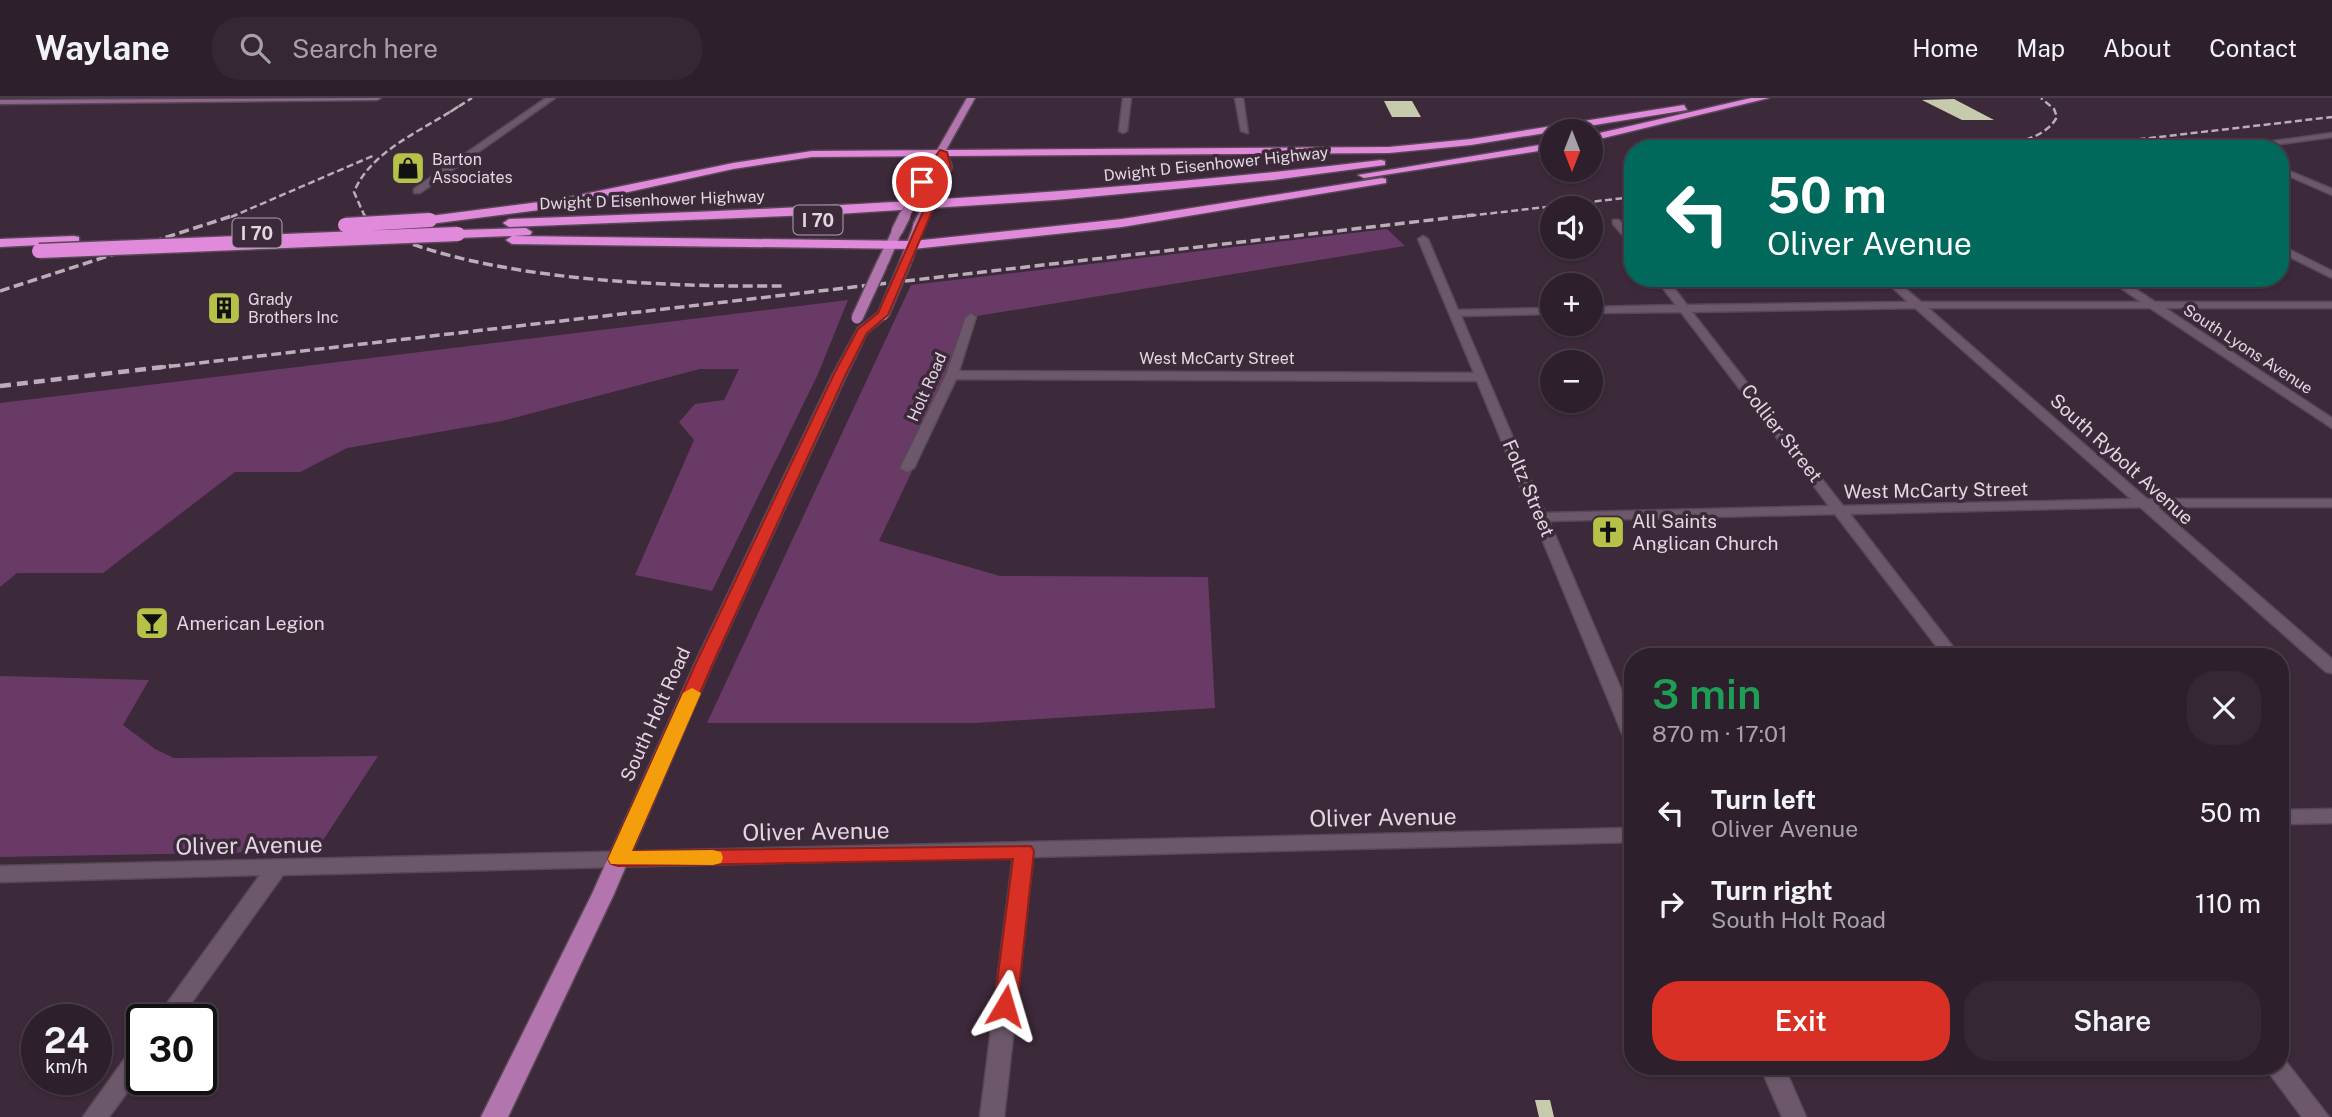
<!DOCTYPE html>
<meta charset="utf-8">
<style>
body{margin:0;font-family:"Public Sans",sans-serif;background:#352734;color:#f1f3f6;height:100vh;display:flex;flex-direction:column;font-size:26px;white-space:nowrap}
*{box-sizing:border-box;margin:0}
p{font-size:23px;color:#a7a2a9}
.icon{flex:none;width:38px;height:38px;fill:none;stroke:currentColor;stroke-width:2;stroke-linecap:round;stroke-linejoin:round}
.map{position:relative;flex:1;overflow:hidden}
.sheet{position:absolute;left:1624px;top:550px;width:665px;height:427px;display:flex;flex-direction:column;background:#2d1f2c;border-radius:28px;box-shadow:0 2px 5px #0004,0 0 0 2px #483d48}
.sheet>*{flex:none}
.top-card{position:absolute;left:1624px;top:42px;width:665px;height:147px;border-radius:28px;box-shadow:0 2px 5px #0004,0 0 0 2px #483d48;background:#00695c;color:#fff;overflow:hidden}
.needle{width:46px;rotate:180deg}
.tools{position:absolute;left:1540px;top:21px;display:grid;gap:14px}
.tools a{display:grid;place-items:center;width:63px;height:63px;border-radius:50%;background:#2d1f2c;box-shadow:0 2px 5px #0004,0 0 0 2px #483d48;font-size:35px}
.speed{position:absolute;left:21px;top:906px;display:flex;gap:14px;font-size:35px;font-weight:700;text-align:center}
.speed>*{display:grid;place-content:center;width:91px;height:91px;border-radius:50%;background:#2d1f2c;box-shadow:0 2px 5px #0004,0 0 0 2px #483d48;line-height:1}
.speed small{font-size:18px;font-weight:400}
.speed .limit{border:4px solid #111;border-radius:10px;background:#fff;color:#111}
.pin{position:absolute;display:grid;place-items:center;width:60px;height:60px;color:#fff;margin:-30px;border:4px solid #fff;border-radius:50%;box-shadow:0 2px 7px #0007}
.me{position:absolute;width:77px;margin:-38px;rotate:7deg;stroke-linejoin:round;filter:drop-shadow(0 0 5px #0008)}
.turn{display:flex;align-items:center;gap:24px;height:147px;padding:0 28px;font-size:32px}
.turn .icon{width:91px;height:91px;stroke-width:2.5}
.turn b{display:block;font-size:49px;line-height:60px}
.round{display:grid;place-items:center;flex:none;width:74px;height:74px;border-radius:28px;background:#352734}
.overview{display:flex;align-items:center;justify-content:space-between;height:119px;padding:0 28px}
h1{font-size:42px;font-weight:600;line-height:52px;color:#1e9e55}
.cta{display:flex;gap:14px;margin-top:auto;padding:14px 28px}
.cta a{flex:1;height:80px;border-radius:28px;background:#d93025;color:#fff;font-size:28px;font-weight:600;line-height:80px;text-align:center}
.cta a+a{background:#352734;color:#f1f3f6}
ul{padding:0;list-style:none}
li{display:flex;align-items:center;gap:21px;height:91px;padding:0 28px}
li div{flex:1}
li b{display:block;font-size:26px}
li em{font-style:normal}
header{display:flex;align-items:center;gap:42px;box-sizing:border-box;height:98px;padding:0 35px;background:#2d1f2c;border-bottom:2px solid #483d48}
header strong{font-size:33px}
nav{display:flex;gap:38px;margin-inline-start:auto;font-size:24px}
.search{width:490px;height:63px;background:#352734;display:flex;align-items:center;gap:18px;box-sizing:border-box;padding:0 24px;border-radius:28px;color:#a7a2a9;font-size:26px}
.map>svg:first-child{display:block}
</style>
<header>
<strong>Waylane</strong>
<div class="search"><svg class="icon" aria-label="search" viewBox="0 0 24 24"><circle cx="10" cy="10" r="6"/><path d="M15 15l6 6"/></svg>Search here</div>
<nav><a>Home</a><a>Map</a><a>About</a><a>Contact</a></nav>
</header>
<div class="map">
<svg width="2332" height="1019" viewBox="0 0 2332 1019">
<rect width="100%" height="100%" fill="#3c293a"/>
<!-- green -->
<path fill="#693a66" d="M1387 131 1405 148 971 219 956 280 879 443 1000 478 1208 479 1215 610 976 625H707L911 187Z
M848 202 818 276 712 493 635 477 694 342 679 324 695 306 724 302 739 271H700L502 323 347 350 300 374H235L103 475H17L0 489V305Z
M0 578 149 582 123 627 155 651 174 660 378 658 316 753 0 759Z"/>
<!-- building -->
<path fill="#c7cbae" d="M1954 1 1994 22H1962L1922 2Z
M1384 3H1412L1421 19H1392Z
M1535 1002H1550L1554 1019H1539Z"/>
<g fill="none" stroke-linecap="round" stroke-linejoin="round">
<!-- street casing -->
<g stroke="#584857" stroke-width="3">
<path id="street" d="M546 0H555L420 95H414V91Z
M1123 0H1131L1127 33 1123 35 1119 33Z
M1235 0H1243L1248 35 1241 33Z
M2332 35V39L2242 51H2217Z
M2280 69 2332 91V97L2280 74Z
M1613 122H1619L1633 139V149L1613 126Z
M1423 138 1428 141 1458 212 1552 210V216L1461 218 1545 415 1829 408 1681 214 1591 215V209L1676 207 1655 180H1666L1687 207 1908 204 1882 180H1893L1921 204H2141L2107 180H2119L2155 204H2332V210H2165L2332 320V330L2150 210H1928L2147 401H2332V409H2157L2332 561V575L2326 574 2140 409 1850 416 1960 558H1944L1835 416 1549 423 1633 619V646L1627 644 1624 640 1477 283 956 281 914 370 907 374 900 370 946 277 966 219 971 216 976 219 959 273 1474 275 1418 141ZM1915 210 2131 401 1843 408 1692 214Z
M2280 147 2332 173V180L2280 154Z
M2332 711V725L2280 726V712Z
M1633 730V744L1033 759 1004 1019H980L1013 759 283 777 179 922H155L260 777 0 784V768Z
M142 945V974L109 1019H83L134 948Z
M2280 959 2284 961 2329 1019H2302L2264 968H2280Z
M1760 968H1784L1806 1019H1782Z"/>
</g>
<!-- secondary casing -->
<g stroke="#584857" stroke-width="3">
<path id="secondary" d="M381 0 377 2 0 6V2Z"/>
</g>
<!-- primary casing -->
<g stroke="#584857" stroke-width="3">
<path id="primary" d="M967 0H975L946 52 952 69 938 98 933 101 928 98 942 69 941 62 917 105H909L908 103Z
M918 126 923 129 912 163 902 165 900 163 913 129Z
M893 131 902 133 888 166 878 168 876 166Z
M879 214 889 217 867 235 847 276 713 565 614 796 508 1019H481L592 796 695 565 833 276 858 230Z"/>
</g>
<!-- highway casing -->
<g stroke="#584857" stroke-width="3">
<path id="highway" d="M1751 0H1769L1591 43V37Z
M1684 7 1687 12 1471 47 1389 55 812 59 733 71 555 110 430 126 424 122 430 118 555 102 733 65 812 53 1389 49 1471 41Z
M1552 45V51L1364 80 1358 77Z
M1381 62 1385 63V67L1273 82 1055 102 837 116 509 129 503 125 509 121C801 111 1091 97 1381 62Z
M1382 80 1386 81V85L1122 129 913 151 512 146 506 142 512 138 458 140 452 136 458 132 526 130 532 134 530 137 513 138 913 143 1122 121Z
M74 138 79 139V145L0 149V141Z"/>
</g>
<!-- street -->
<use href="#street" fill="#6c586a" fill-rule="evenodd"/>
<!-- secondary -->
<use href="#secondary" fill="#8f678c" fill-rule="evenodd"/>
<!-- primary -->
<use href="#primary" fill="#b275ae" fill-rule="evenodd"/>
<!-- highway -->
<use href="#highway" fill="#e189db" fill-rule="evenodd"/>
<!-- rail-far2 -->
<path stroke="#bbadba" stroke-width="2.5" stroke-dasharray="7 3.5" stroke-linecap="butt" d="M450 14 472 0
M1953 51C1984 48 2040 50 2057 19L2054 11 2041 0
M2055 51 2332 19
M231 119 375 57
M365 119 354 94C371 52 424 32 459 8
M1459 119 1633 99"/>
<!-- rail-far1 -->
<path stroke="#bbadba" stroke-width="3.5" stroke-dasharray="10 4.5" stroke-linecap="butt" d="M364 117 367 122C380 129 395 139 409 145 515 183 670 189 782 188
M0 193 235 117
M156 270 1474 117"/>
<!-- rail -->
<path stroke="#bbadba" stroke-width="4.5" stroke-dasharray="11 6" stroke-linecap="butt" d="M0 288 171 268"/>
<!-- primary-bridge-far1 casing -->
<g stroke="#584857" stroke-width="10" stroke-linecap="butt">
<path id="primary-bridge-far1" d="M904 119 913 103
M923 119 933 98"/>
</g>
<!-- primary-bridge casing -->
<g stroke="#584857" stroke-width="14" stroke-linecap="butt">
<path id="primary-bridge" d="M918 129 924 117
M897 133 905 117
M883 217 906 163
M857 220 882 166"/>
</g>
<!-- highway-bridge casing -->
<g stroke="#584857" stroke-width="17" stroke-linecap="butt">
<path id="highway-bridge" d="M345 127 430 122
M39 153 458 136"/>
</g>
<!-- primary-bridge-far1 -->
<use href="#primary-bridge-far1" stroke="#b275ae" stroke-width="9"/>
<!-- primary-bridge -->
<use href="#primary-bridge" stroke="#b275ae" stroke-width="11"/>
<!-- highway-bridge -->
<use href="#highway-bridge" stroke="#e189db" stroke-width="14"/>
</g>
<!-- route -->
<path fill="#d93025" stroke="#8d1f18" stroke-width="2" d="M940 52 947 54 951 69 888 217 867 235 846 276 713 565 632 753 1031 748 1034 753 1017 908 1013 915 1005 917 997 915 994 908 1013 761 618 768 611 766 608 761 696 565 834 276 858 231 878 215 943 69 941 63 925 86 917 84Z"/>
<!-- slow -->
<path fill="#f59e0b" d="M692 590 701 595 632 753 713 752 721 754 723 760 721 765 713 767 611 766 608 761 683 595Z"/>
<!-- icons -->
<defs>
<g id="shop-square" transform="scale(1.75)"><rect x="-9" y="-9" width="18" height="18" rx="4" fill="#b6c148" stroke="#3c293a"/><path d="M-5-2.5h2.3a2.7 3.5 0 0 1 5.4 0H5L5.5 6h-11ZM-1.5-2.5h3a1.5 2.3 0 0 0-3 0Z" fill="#111"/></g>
<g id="building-square" transform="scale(1.75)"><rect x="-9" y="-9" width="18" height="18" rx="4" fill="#b6c148" stroke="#3c293a"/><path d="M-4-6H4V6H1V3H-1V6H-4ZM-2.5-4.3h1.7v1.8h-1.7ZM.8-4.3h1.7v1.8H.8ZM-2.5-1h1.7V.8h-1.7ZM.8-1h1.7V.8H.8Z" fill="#111"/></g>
<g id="church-square" transform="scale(1.75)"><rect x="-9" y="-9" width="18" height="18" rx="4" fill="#b6c148" stroke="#3c293a"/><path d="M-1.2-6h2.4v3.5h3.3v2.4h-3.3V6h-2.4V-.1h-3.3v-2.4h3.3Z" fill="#111"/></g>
<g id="bar-square" transform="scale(1.75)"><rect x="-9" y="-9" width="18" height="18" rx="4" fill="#b6c148" stroke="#3c293a"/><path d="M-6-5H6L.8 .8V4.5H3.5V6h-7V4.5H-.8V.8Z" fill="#111"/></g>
</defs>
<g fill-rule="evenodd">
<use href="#shop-square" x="408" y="70"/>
<use href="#building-square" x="224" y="210"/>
<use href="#church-square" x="1608" y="434"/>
<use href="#bar-square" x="152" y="525"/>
</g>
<g text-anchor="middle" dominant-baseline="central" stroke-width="7" stroke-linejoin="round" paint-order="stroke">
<!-- far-poi labels -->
<g font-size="16" fill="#e2d6e1" stroke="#3c293a" text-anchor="start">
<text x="432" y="61">Barton<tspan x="432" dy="18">Associates</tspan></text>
<text x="248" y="201">Grady<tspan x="248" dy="18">Brothers Inc</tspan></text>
</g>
<!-- far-street labels -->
<g font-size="16" fill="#e2d6e1" stroke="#3c293a">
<text transform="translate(1216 66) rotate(-6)">Dwight D Eisenhower Highway</text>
<text transform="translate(652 102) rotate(-2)">Dwight D Eisenhower Highway</text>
<text transform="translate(2248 251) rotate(33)">South Lyons Avenue</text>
<text x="1217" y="260">West McCarty Street</text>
<text transform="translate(927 289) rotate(-66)">Holt Road</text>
</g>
<!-- shield labels -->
<g fill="#3c293a" stroke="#b0a2af" stroke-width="2">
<rect x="793.5" y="107.5" width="49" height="29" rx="5"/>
<rect x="232.5" y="120.5" width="49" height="29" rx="5"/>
</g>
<g font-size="18" font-weight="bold" fill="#e2d6e1">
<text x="818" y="122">I 70</text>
<text x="257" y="135">I 70</text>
</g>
<!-- street labels -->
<g font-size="19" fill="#e2d6e1" stroke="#3c293a">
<text transform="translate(1782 335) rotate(52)">Collier Street</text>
<text transform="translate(2122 361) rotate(42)">South Rybolt Avenue</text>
<text transform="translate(1529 390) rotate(67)">Foltz Street</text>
<text transform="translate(1936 392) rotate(-1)">West McCarty Street</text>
<text transform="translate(655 616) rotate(-66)">South Holt Road</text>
</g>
<!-- poi labels -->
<g font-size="19" fill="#e2d6e1" stroke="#3c293a" text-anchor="start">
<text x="1632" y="423">All Saints<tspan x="1632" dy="22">Anglican Church</tspan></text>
<text x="176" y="525">American Legion</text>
</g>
<!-- near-street labels -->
<g font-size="23" fill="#e2d6e1" stroke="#3c293a">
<text transform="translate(1383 719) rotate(-1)">Oliver Avenue</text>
<text transform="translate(816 733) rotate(-1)">Oliver Avenue</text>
<text transform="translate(249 747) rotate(-1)">Oliver Avenue</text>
</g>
</g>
</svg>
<div class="tools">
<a><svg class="needle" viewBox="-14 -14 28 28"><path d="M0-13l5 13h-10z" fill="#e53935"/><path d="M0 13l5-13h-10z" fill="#a7a2a9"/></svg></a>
<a><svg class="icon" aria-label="sound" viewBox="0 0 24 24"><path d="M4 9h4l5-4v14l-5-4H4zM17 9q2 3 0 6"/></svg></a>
<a>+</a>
<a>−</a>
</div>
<div class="speed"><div>24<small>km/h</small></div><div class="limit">30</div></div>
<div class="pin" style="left:922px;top:84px;background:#d93025"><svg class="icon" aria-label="arrive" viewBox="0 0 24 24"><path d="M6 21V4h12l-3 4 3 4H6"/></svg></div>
<svg class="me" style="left:1005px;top:908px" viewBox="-20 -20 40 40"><path d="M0-17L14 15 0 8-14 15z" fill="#d93025" stroke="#fff" stroke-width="4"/></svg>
<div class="top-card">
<div class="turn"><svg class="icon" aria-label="left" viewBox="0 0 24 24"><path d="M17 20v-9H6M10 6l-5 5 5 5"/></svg><div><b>50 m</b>Oliver Avenue</div></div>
</div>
<section class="sheet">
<div class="overview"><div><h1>3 min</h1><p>870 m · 17:01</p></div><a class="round"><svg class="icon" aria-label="close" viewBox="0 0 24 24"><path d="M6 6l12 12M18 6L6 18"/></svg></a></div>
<ul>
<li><svg class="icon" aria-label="left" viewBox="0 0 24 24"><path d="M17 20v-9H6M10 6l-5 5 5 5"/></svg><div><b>Turn left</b><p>Oliver Avenue</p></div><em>50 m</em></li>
<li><svg class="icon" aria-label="right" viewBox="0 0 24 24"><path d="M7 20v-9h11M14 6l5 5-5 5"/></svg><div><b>Turn right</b><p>South Holt Road</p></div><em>110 m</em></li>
</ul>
<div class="cta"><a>Exit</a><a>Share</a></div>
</section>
</div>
